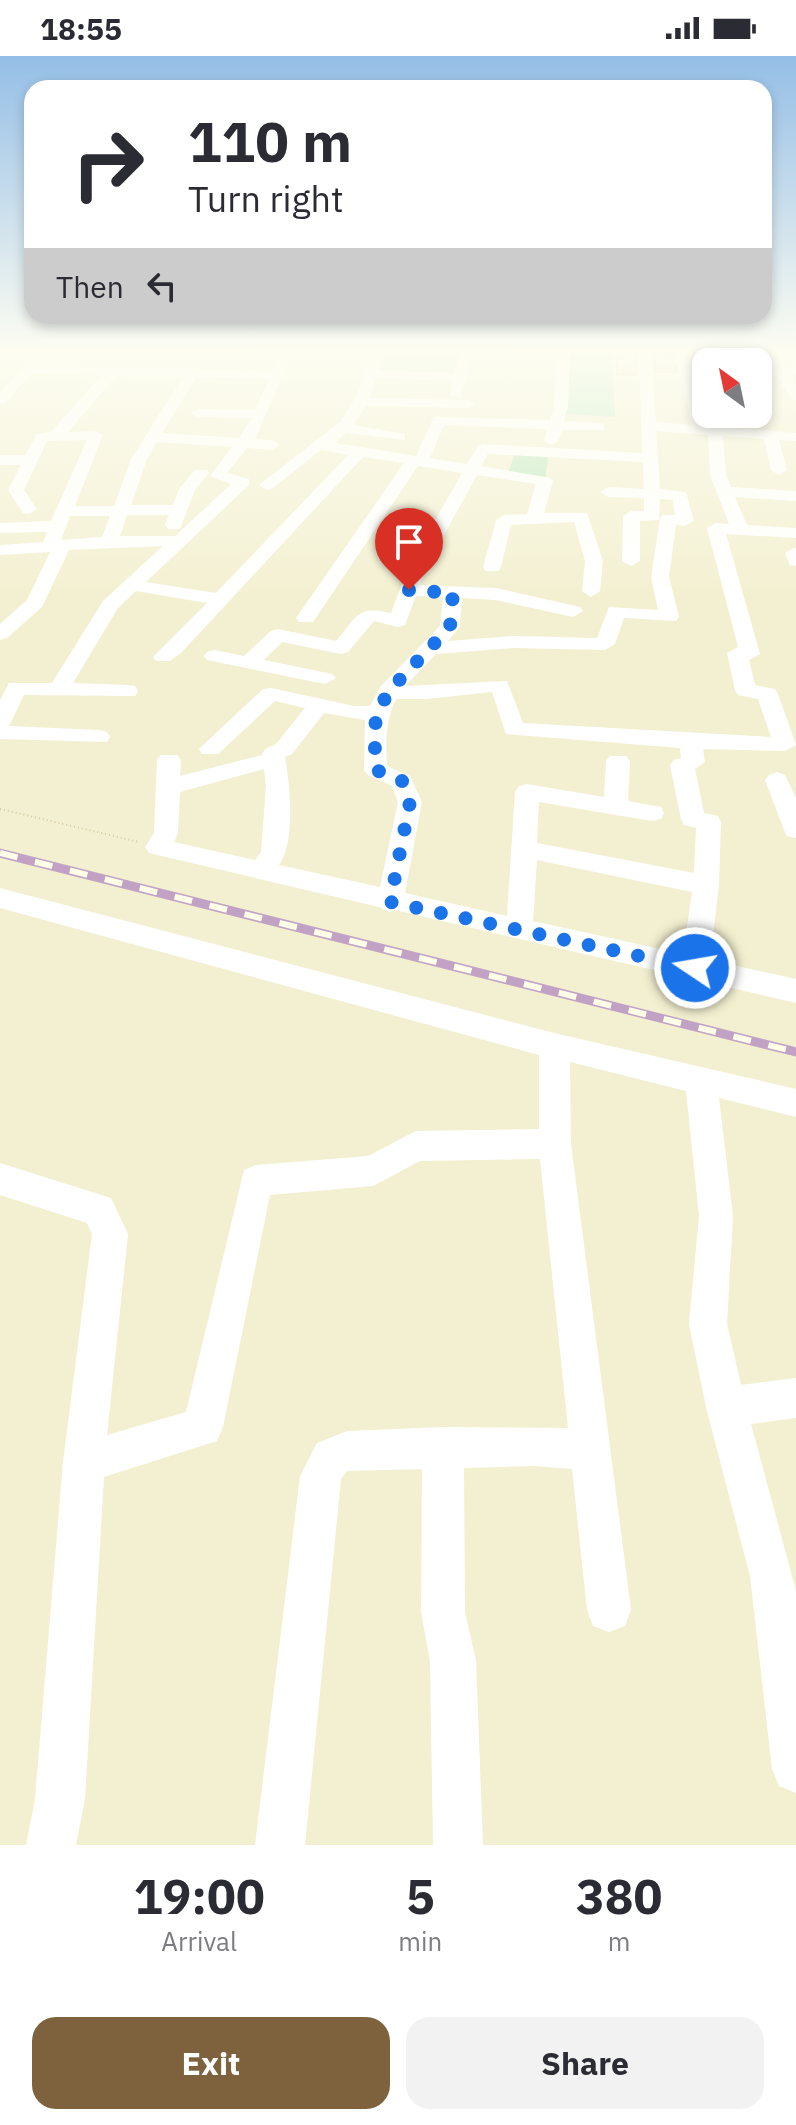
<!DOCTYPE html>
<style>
body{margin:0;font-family:"IBM Plex Sans",sans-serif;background:#f2f2f3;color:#2b2b33;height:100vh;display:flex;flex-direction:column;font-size:30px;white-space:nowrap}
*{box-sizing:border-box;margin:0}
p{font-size:26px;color:#7c7c81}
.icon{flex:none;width:44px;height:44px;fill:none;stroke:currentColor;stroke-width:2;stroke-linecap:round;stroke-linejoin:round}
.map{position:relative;height:1789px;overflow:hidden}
.side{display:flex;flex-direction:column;background:#fff;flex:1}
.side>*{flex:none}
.guide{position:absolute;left:24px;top:24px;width:748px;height:244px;border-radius:24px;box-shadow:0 4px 12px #0003;background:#fff;color:#2b2b33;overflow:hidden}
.needle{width:52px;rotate:327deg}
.controls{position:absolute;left:692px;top:292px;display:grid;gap:16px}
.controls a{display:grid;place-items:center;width:80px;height:80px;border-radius:16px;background:#fff;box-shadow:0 4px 12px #0003;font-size:40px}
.pin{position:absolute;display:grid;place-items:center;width:68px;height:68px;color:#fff;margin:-82px -34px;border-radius:50% 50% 50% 0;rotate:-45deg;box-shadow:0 0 8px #0007}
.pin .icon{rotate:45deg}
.me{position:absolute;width:88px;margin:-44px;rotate:282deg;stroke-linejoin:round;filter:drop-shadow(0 0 6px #0008)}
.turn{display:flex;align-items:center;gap:28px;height:168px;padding:0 32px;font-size:36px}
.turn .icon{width:104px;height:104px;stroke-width:2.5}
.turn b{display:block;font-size:56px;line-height:68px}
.then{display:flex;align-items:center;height:76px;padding:0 32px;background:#0003;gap:16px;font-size:30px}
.eta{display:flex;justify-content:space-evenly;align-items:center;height:136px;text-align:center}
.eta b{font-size:48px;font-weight:700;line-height:56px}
.action{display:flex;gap:16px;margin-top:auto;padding:16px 32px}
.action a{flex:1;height:92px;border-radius:24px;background:#7d623d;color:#fff;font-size:32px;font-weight:700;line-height:92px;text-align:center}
.action a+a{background:#f2f2f3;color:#2b2b33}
.status{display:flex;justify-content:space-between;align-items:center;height:56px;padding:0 40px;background:#fff;direction:ltr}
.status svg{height:22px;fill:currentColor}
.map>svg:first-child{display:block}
</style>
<div class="status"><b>18:55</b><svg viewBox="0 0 49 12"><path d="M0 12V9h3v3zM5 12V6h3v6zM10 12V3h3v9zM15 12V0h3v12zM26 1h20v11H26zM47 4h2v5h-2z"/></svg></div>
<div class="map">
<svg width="796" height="1789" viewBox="0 0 796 1789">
<rect width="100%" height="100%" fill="#fbfbe2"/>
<!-- residential -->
<path fill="#f3f0d1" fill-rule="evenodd" d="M0 295H796V1789H0ZM706 306H758V358H706Z"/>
<!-- green -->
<path fill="#c2e8c1" d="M386 295H460L457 319 381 316Z
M568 295 612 297 615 361 566 358Z
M516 395 549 396 545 425 507 419Z"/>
<!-- building -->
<path fill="#f0e4bb" stroke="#e2d19b" stroke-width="2" d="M616 295H636V319L617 318Z
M654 295H672L677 316H655Z"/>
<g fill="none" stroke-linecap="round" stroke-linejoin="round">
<!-- path -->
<path stroke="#d4c89e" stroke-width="2" stroke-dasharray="1 3" stroke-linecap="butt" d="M0 753 139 786"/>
<!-- minor -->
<path fill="#fff" fill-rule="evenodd" d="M281 295H293L255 383 272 384 280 389 272 394 247 392 227 417 249 423V429L146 526 216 537 348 399 321 394 273 432 267 434 259 429 341 365 357 339 371 295H383L379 314 454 317 460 295H472L461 342 449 339 453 325 376 322 370 342 468 344 475 348 468 352 366 350 353 369 405 378V384L346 377 335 387 416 400 434 361 550 364 554 350 558 295H570L568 350 564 365 599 367 604 368V374H562L558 385 551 389 544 385 547 373 444 369 430 402 467 408 478 390 483 388 642 397 639 295H651L656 366 692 369 675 295H687L707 370 796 377V385L779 384 787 414 779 419 771 414 764 383 723 380 726 419 731 431 796 435V445L735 441 747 469 796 472V482L726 478 760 598 749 604 755 629 775 633 778 638 796 689 785 695 703 693 705 706 695 713 704 757 718 760 721 766 719 829 710 904 796 923V947L395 854 390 856 379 851 149 797 145 791 154 777 157 704 161 699H177L181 704 180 720 262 699 265 693 276 688 305 652 275 645 218 698H202L199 693 263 633 271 632 354 650H370L380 631 440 570 443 541 416 540 405 569 398 571 374 565 348 596 341 598 282 586 264 604 332 618 336 622 325 628 207 604 204 600 207 596 214 594 244 600 271 575 278 573 336 585C358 560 356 549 391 557L408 512 462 417 418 410 313 566H299L296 562 404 407 363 401 181 597 170 605H156L153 601 207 547 136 535 118 552 73 627 127 629 135 630 138 635 135 640 24 639 9 670 99 674 107 676 110 681 107 686 0 683V644L9 627H52L103 545 163 490 69 494 42 551 7 582 0 584V568L27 544 50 496 0 499V489L43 486 47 476 0 477V467L51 465 87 384 47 385 24 434 37 453 29 458 23 457 8 434 21 409H0V399H25L37 378 51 376 102 319 31 318 5 347 0 348V336L40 296 46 300 38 310 272 315ZM116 320 183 321 131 403 114 450H75L103 379 96 375 68 376ZM196 321 269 323 255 354 198 353 191 357 198 361 252 362 239 382 162 377ZM656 375 708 379 710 419 729 468 716 467 707 472 738 591 727 597 735 634 738 639 758 643 771 681 523 667 507 625 405 630 436 598 514 592 605 594 615 588 624 562 676 565 679 561 669 521 676 469 685 470 694 465 686 436 660 433ZM157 386 232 391 210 420 231 428 175 480H120L127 459H169L165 469 168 473H180L195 434 209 417 207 414H195L179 433 173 449H131L147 403ZM488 398 643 406 644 433 608 431 600 436 608 441 644 442V455H631L623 460 622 505 631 510 640 505V465L659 464 660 443 673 444 675 459H662L660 463 651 521 658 554 609 551 597 582 514 580 448 585 460 571 462 542 496 544 573 561 583 555 580 551 496 532 420 529 426 512 477 419 536 428 527 458 504 459 496 464 483 511 486 515H498L501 511 511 469 574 466 585 505 582 535 591 541 600 535 603 505 587 457H544L553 425 551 422 481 410ZM70 460H110L102 481 61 484ZM492 636 506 678 680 692 681 702 674 704 670 709 681 763 684 769 696 772 694 817 537 787 539 746 652 765 661 763 664 757 661 751 628 745 630 705 626 700H610L606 705 604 741 527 728 519 730 515 736 507 860 405 837 422 746 410 720 387 710C386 685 385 666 396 643H427ZM324 657 365 664 364 714 368 719 392 730 398 746 380 831 279 809C296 785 290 729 285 701L292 698ZM264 713 266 730 261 796 255 804 174 786 178 777 180 736ZM537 804 692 836 683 898 533 865Z
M758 311H796V319H790L796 329V344L791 343 777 319H758Z
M794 492H796V510L790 509 785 497Z
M777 716 785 719 796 742V782L787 780 784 774 765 724 769 719Z
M0 832 554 977 796 1033V1061L719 1042 733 1160 727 1268 741 1329 796 1322V1362L751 1368 796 1535V1737L779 1730 772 1713 750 1520 706 1351 689 1268 699 1160 686 1035 570 1006 571 1088 631 1554 625 1570 609 1576 593 1570 587 1554 572 1413 534 1410 464 1412 465 1556 476 1605 483 1789H433L430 1605 421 1556 422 1413 347 1415 341 1423 305 1789H255L300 1420 317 1387 347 1375 443 1371 568 1372 540 1103 420 1105 373 1130 270 1139 223 1371 217 1385 104 1421 85 1743 76 1789H26L35 1743 63 1406 92 1178 87 1167 0 1139V1107L111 1142 128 1178 107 1379 186 1356 244 1114 256 1109 368 1100 416 1075 539 1073V999L0 852Z"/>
<!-- rail casing -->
<g stroke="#c1a2c4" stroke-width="9">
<path id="rail" d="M0 797 796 996"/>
</g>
<!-- rail -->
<use href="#rail" stroke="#fefee8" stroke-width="6" stroke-dasharray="18" stroke-linecap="butt"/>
</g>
<!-- sky -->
<linearGradient id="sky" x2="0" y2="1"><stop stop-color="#94bee6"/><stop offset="0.54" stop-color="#fdfdf2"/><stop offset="1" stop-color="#fdfdf2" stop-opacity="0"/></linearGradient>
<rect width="796" height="546" fill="url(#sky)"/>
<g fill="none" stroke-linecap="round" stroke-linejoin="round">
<!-- route -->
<path stroke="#1a73e8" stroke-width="14" stroke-dasharray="0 25.2" d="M409 534 453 537 450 571 388 636 378 657 374 673 376 714 402 725 410 746 390 846 695 912"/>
</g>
</svg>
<div class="controls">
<a><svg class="needle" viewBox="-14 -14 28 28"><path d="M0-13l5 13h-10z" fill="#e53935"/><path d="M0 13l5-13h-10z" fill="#7c7c81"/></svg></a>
</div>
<div class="pin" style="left:409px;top:534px;background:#d93025"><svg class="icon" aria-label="arrive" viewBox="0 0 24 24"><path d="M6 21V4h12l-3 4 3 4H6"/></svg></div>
<svg class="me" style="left:695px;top:912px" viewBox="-20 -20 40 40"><circle r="17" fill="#1a73e8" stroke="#fff" stroke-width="3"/><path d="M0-11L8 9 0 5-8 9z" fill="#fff"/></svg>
<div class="guide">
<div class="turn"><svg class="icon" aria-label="right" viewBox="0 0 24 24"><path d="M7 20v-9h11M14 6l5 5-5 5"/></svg><div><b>110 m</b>Turn right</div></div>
<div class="then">Then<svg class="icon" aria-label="left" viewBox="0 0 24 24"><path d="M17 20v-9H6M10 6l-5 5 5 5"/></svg></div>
</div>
</div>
<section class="side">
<div class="eta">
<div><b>19:00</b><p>Arrival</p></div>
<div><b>5</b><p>min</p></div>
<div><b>380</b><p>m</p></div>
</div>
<div class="action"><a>Exit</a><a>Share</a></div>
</section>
